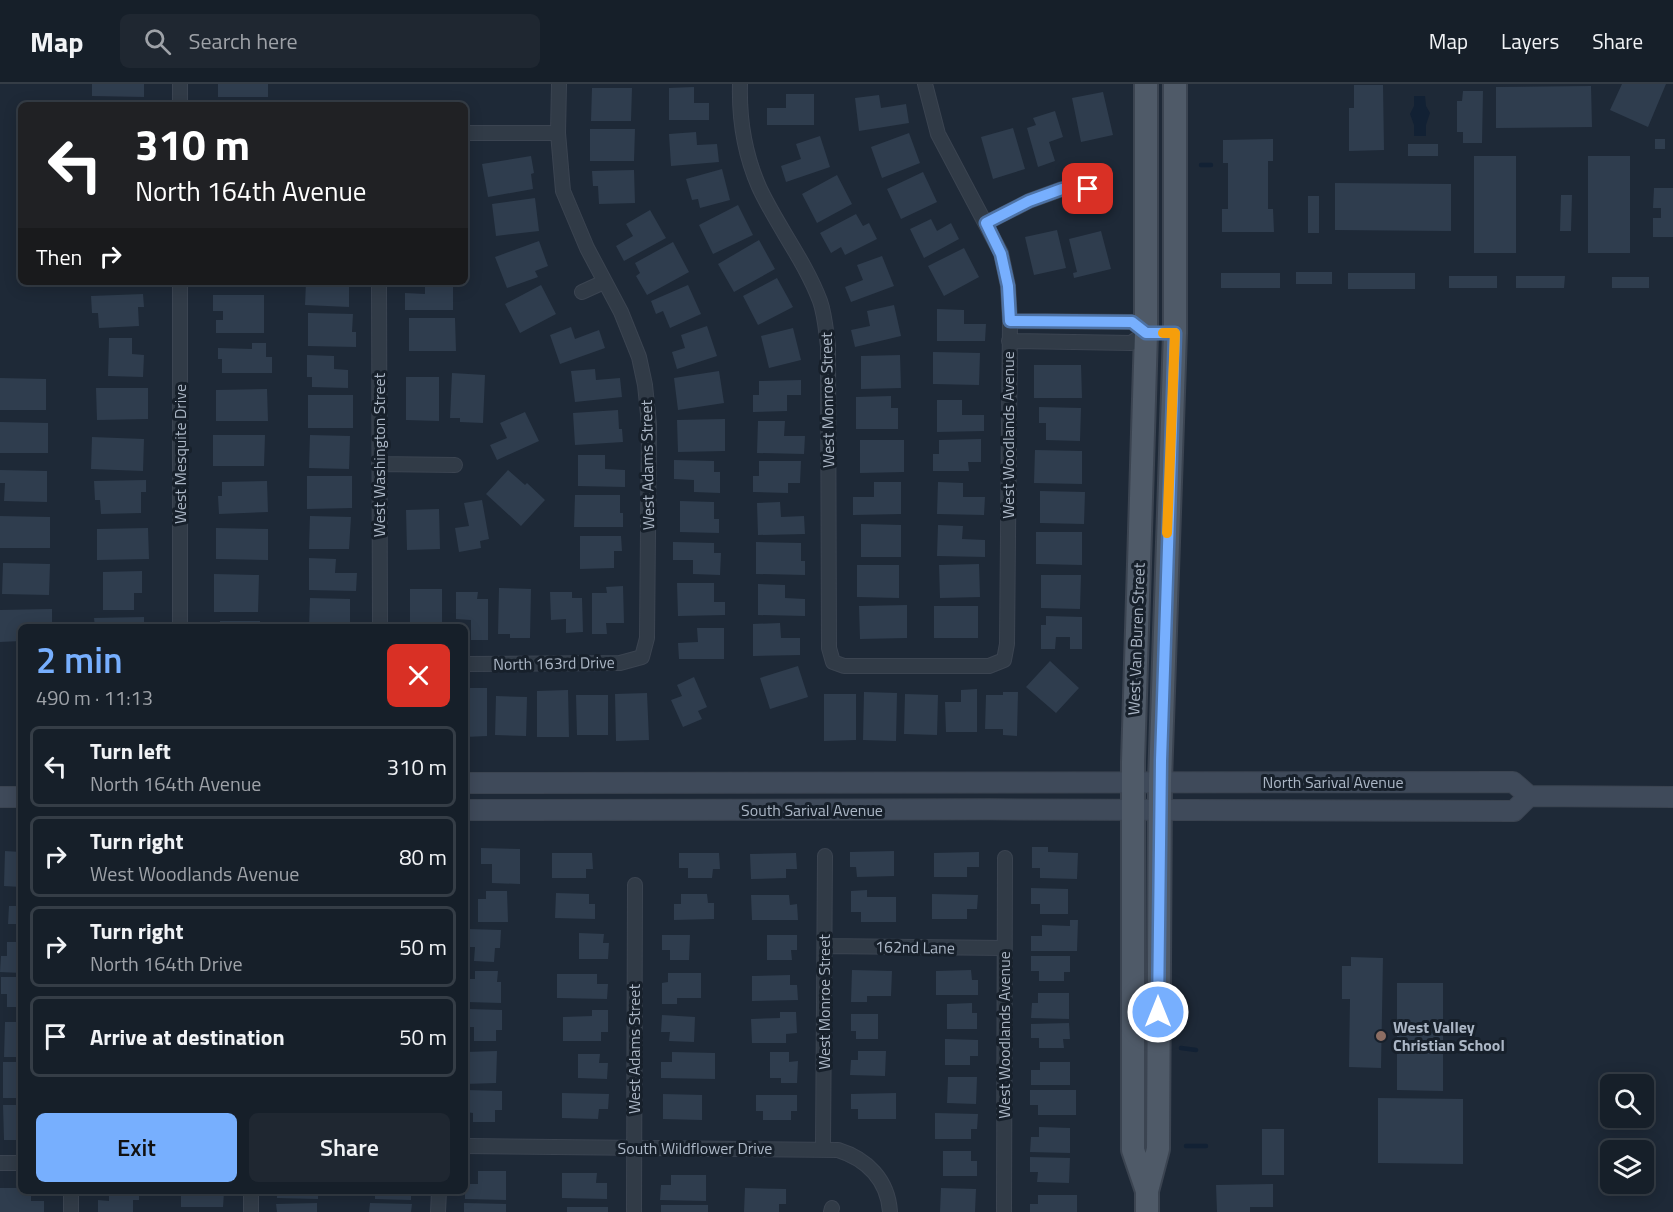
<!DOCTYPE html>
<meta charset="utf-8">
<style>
body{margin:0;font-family:"Titillium Web",sans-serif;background:#1f2731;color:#f1f3f6;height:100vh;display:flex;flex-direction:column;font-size:22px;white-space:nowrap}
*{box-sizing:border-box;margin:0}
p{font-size:20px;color:#9ea2a8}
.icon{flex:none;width:33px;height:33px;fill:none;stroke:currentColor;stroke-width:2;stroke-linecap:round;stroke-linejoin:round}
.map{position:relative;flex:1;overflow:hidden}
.panel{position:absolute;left:18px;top:540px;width:450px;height:570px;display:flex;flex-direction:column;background:#161f29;border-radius:9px;box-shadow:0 3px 15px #0003,0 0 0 2px #353d46}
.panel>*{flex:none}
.top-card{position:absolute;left:18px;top:18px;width:450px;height:183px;border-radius:9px;box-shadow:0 3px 15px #0003,0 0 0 2px #353d46;background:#202124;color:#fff;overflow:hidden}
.buttons{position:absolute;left:1600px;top:990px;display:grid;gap:12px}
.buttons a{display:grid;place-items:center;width:54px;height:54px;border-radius:9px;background:#161f29;box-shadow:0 3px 15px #0003,0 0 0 2px #353d46;font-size:30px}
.pin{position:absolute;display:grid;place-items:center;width:51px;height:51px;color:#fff;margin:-26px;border-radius:12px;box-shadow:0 3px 9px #0006}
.me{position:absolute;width:66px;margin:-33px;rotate:0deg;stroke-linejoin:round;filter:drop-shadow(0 0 4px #0008)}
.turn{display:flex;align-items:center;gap:21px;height:126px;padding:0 18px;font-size:27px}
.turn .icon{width:78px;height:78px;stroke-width:2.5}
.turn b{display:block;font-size:42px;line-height:51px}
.then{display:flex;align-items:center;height:57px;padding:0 18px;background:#0003;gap:12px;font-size:22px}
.round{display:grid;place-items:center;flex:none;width:63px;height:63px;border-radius:9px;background:#1f2731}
.summary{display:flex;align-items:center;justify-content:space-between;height:102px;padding:0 18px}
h1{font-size:36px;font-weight:600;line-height:45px;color:#77affe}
.cta{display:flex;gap:12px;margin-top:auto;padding:12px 18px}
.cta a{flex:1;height:69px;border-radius:9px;background:#77affe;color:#111;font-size:24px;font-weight:600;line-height:69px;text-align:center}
.cta a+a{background:#1f2731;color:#f1f3f6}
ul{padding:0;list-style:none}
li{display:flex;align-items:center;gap:18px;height:81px;margin:0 12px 9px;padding:0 6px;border:3px solid #353d46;border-radius:9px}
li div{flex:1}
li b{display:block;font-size:22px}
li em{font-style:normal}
header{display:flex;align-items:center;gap:36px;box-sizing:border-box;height:84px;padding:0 30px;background:#161f29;border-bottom:2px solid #353d46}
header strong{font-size:28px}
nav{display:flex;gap:33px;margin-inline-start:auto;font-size:21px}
.search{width:420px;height:54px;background:#1f2731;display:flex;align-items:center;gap:15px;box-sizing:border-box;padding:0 21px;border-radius:9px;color:#9ea2a8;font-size:22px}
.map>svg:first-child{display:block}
</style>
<header>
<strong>Map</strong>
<div class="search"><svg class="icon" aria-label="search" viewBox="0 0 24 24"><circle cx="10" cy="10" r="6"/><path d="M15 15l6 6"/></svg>Search here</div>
<nav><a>Map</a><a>Layers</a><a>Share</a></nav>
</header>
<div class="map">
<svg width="1673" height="1128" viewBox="0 0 1673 1128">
<rect width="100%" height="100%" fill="#1e2937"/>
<!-- water -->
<path fill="#122134" d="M1414 12H1425L1426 22 1430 29 1426 41V52H1414V41L1410 30 1414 22Z"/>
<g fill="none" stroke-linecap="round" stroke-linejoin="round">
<!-- stream -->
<path stroke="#122134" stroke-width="4.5" d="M1201 81H1211
M1181 964 1196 966
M1186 1062H1206"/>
</g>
<!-- building -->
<path fill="#2f3d4e" d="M92 0H144V13L92 12Z
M218 0H268V13H218Z
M1622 0H1666L1648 43 1610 26Z
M1354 1H1383L1384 66 1349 67V24H1354Z
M1591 2 1592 43 1496 44V3Z
M694 3V19H709V36H669V4Z
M592 4H632L631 37H591Z
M1463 7H1483L1482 59H1463V48H1457V17H1462Z
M1103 8 1113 51 1081 58 1072 14Z
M786 10H814V41H767V24H786Z
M879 11 881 24 906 20 909 39 859 47 855 14Z
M1055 27 1063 53 1049 58 1055 77 1038 83 1027 44 1036 41 1033 34Z
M1013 44 1025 85 993 95 981 53Z
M590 45H635L634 77H590Z
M696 48 697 61 717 60 719 78 671 82 669 50Z
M909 49 920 79 882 94 871 63Z
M820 52 830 83 786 98 781 82 801 75 796 60Z
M1273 55V77H1268V125H1273L1274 148H1222V125H1228V79H1223V56Z
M1655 55H1665V65H1655Z
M1408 60H1438V72H1408Z
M531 72 534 89 531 90 533 105 488 113 482 80Z
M1474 72H1516V169H1474Z
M1588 72H1630V169H1588Z
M722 85 730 116 700 124 698 115 692 116 686 95Z
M634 86 635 119 599 120 598 102H593L592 87Z
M923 88 937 118 901 135 887 105Z
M837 91 852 120 817 139 802 110Z
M1335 99 1451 100V147L1335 146Z
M1654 104H1673V153H1653V134H1661V124H1653Z
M1561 111H1572L1571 147H1560Z
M1308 112H1319V149H1308Z
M535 114 539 147 496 152 492 120Z
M738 121 753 151 713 170 699 141Z
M650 126 666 154 624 177 616 162 633 152 626 140Z
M856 130 863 142 869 139 877 155 845 171 841 163 831 169 820 149Z
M931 135 937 147 951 139 959 155 924 174 910 145Z
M1057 146 1066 184 1034 191 1025 153Z
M1101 147 1111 185 1074 194 1073 189 1077 188 1069 155Z
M759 156 775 185 734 208 718 180Z
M539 157 548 182 535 187 538 193 507 204 495 173Z
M673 158 689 188 647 211 636 192 640 189 635 179Z
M964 164 979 193 944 212 928 182Z
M882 172 894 202 851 218 845 203 863 196 857 181Z
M1296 188H1332V200H1296Z
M1221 189H1280V204H1221Z
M1348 189H1415V205H1348Z
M1449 192H1497V204H1449Z
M1516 192H1565L1564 204H1516Z
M1612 193H1649V204H1612Z
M777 194 793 223 758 241 743 212Z
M232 198H266V203L232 202Z
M306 198H349V223L305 221Z
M425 198H453V226H405V209L425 210Z
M541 201 556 230 520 249 505 220Z
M688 201 701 230 670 244 663 227 656 230 651 217Z
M143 210 144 223H138L139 242 99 244 98 229H92L91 212Z
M213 211H264V249H216V236H223V227H213Z
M894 221 901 252 855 263 851 246 870 242 867 227Z
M937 225 964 226V240H986L985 257H937Z
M308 229 353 230 352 248H356V263L308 262Z
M409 234H455L456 267H409Z
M707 242 717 272 677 285 672 268 685 264 681 251Z
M571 243 575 255 599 246 605 264 560 280 550 251Z
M793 244 801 276 769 284 761 252Z
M109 254H132V270L144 271 143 293 108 292Z
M252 259H266V273H272V289H222V275H218V264L252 265Z
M933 268 980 269 979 301 933 300Z
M307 271 334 272V285L348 286V304L312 303V293H307Z
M900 271 901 304 861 305V272Z
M1034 281H1081L1082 314H1034Z
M595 285 596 296 620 294 622 313 575 318 571 287Z
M719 287 724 319 678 326 674 294Z
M452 289 485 291 483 339 460 338V334H450Z
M406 293H439V337L406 336Z
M0 294 46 295V326H0Z
M801 296V311H787V327L753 328V311H759V297Z
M96 304H148V335L97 336Z
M267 305 268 337H216V306Z
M308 311H353V344H308Z
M891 312V324H898V345H856V313Z
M937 316H962V331H984V347L937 348Z
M1039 323 1081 324 1080 357 1046 356V339H1039Z
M618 326 619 345H622L623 358 575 361 573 329Z
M525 328 539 357 497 376 490 361 507 354 500 339Z
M725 335V367L678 368 677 336Z
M758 337H785L784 352H805L804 370 757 369Z
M0 338 48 339V369H0Z
M213 351H265L264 382H213Z
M310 351 350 352 349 385 309 384Z
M92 353 144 355 143 387 91 385Z
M981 355V378H968L969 387H933V370H939V356Z
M860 356H904V388L860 389Z
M1035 366 1082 367V400L1034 399Z
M578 371H605V385L625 386V403L578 402Z
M674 376 714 377V388H720V409L694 408V396L674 395Z
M759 377H801L800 399H788V409L753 408V392H759Z
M0 386 47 387V418L4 417 5 399H0Z
M508 386 525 401 527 399 545 416 521 442 486 410Z
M307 392H352V424L307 425Z
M146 396V408H141V429L101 430 100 416H95L94 397Z
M267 397 268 428 219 430 218 412H222V398Z
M874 398H901V430L853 431V413H874Z
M938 398 963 399V413H985L984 431 937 430Z
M1040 407 1085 408 1084 440 1040 439Z
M575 411H620V429H623V443H574Z
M482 416 489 455 480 457 481 464 459 468 455 444 469 442 464 419Z
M680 417 714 418V435H719V449L680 448Z
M780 418 781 433 804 432 805 450 758 451 757 419Z
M439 425 440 465 407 466 406 426Z
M0 432 50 433V464H0Z
M310 432 351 433 349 465H309Z
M861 440 901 441V473H861Z
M938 441 963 442 962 455 985 456V473L937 472Z
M148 444 149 475 97 476V445Z
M216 444 268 445V476L216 475Z
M1036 448H1082V481L1036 480Z
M580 452H621L622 467H614V484L580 485Z
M673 458 714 459V469H721L720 491 693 490V476H673Z
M756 458 801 459V477H805V491L756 490Z
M309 474 336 475 335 489H357L356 507 309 506Z
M3 479 50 480 49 511 2 510Z
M979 480 980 513 940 514 939 481Z
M857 481H899V514L857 513Z
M142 487V509H134V526H103V488Z
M214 490 259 491 258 528H214Z
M1041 491H1081L1080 525 1041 524Z
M677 499H714V518H725V531L678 532Z
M758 500 785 501V514L805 515V532L758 531Z
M623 502 624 539H606L607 550H592V509H607L606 503Z
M499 504 531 505 530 554H510V550H498Z
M410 505H442V543H410Z
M456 508H478L477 515H488V556H471V536L456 535Z
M550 508H572V514H582L583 548 566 549V535L551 536Z
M310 514 350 515V543H309Z
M907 521V554L860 555 859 522Z
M934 522H978V554H934Z
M52 525V543H21V557L0 558V526Z
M1046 532 1082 533V565H1070V553H1056L1055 565H1041V541H1046Z
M144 533V543H95L94 534Z
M220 537H260V543H220Z
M780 539 781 554H800V571L753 572V540Z
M697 544H724V575H679L678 559 698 558Z
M1050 577 1079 604 1056 629 1026 603Z
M798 582 808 613 770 625 760 594Z
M694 593 707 623 698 627 702 635 683 643 671 616 682 612 677 601Z
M465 604H487V652L465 653Z
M977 605V648H946L945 618H961V606Z
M568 606 569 653H537V607Z
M864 608 897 609 896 657 863 656Z
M1003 608H1018L1017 652 1003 651V645H985L986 611H1003Z
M647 609 649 656 616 657 615 610Z
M824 610H856V656L824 657Z
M905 610 938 611 937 651 904 650Z
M576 611H608V651H577Z
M496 612 527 613 526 652 495 651Z
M1032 763H1048V768L1078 769 1077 795 1040 794V784H1032Z
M481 764 520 765V800L492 799V780H481Z
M5 767 21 768V803L4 802Z
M894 767V792L857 793 856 783H850V768Z
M979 768V783H967V793H934V769Z
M552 769H592L593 785H586V794H552Z
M679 769H719L720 785H713L712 794H688V784H679Z
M796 769 797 785H786V794L751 795 750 770Z
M1031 804 1068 805V830H1040V820H1031Z
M867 806V813H896V838H861V828H851V807Z
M486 807H507L508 838H478V815H486Z
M17 809H21V840H8L9 822H16Z
M556 809 589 810V820H595V835L555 834Z
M681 810H707L708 819H714V835L674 836V820H681Z
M932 810 978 811 977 825H967V835H932Z
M751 811H789L790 821 797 820 798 836H752Z
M1070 836H1078L1077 867H1031V852H1042V841L1070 842Z
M467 845 501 846 500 864H495L494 878 474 877 475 863H467Z
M579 849 604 850 603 859H609L608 875H579Z
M662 851H690L689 876H670V866H662Z
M767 851H797V866H791L792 876H767Z
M7 858H21V889L0 888 1 872H7Z
M1031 872H1070V888H1064V897H1039V887H1031Z
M1351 873 1383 874 1381 984 1349 983 1350 915H1342V882H1351Z
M852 886 892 887 891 912H867V918H851Z
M971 886 972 896H978V911H936V887Z
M475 887H498L497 898H501V919L467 918 468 895H475Z
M668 889H701V914H677V920H662V899L668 898Z
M557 890H597V900H608L607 915 557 914Z
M790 891V901H797L798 916 752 917V892Z
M1 893H21V923H7V910H1Z
M1397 899H1443V1007L1397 1006Z
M1038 909H1069V935L1031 934 1032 919H1038Z
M972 919V929H977V945H947V920Z
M467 925 502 926V946H496V957H474V943H466Z
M592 926H608V948H601V957H563V933L592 932Z
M780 928H796L797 949 786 950V959H752L751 935 780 934Z
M851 930H878V955H856V947H851Z
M662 931 695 933 694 958 669 957 670 948H661Z
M5 938H21V973H4Z
M1069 939 1070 955H1063L1064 964H1039V954H1031V940Z
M945 955 978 956V972H970V981H945Z
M497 967 496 999 465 1000 466 968Z
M858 967H886L885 992 850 991 851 976H858Z
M672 968 715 969V995L661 994V978H672Z
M770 968H789V978L798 977 797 999H781V994H770Z
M578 970H600L599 979H608L607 995 578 994Z
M3 978H21V1014H3Z
M1040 978H1070V1001H1031V986H1040Z
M948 993H977L976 1020 947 1019Z
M466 1006 502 1007V1026H495V1038H473V1029L465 1028Z
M1030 1006H1076V1031H1038V1021H1030Z
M562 1009 609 1010 608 1025H599L598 1035 562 1034Z
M896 1009V1035H858V1025H851V1010Z
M663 1010 702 1011V1036L663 1035Z
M756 1011H797V1027H791V1036H763V1027H756Z
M1378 1014 1463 1015V1080L1378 1079Z
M3 1021H21V1056H4Z
M935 1029 978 1030 977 1045H971V1055H935Z
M1039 1043 1070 1044V1069L1030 1068 1031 1053H1039Z
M1262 1045H1284V1091H1262Z
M943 1067H971V1077H977V1092H943Z
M1030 1073 1070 1074 1069 1099 1037 1098 1038 1088H1030Z
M478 1087H506V1116L465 1115V1100H478Z
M562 1089H597L596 1099H607V1115L562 1114Z
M671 1091H706V1117L660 1116 661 1101H671Z
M1273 1100V1123H1250V1128H1217L1216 1101Z
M0 1104H21V1107H31V1117H44V1128H0Z
M745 1104 786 1105V1120H779V1128H744Z
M941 1104 976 1105 975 1128H940Z
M109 1107H139V1116H133V1128H98V1116L109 1117Z
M176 1107 224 1108 223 1123H181V1110H176Z
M277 1107H318V1115L277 1114Z
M375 1107H411V1116L375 1115Z
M1038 1111H1077V1128H1030V1120H1038Z
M317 1119V1128H277L276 1120Z
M370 1119 412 1120 411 1128H369Z
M464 1119 506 1120V1128H464Z
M661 1121H708V1128H661Z
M567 1123H608V1128H567Z"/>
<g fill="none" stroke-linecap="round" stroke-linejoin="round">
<!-- street casing -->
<g stroke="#3b4451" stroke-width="16">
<path id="street" d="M740 0C739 35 745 71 759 103 777 142 805 177 820 217 825 231 826 248 828 262L829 564 833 578 844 582H989L1004 576 1007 560 1010 237 1008 202 1001 169 938 50 925 0
M180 21V0
M465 49H558
M986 139 1029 117 1062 105H1088
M379 198 380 543
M582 208 604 198
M1009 257 1131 259 1146 249 1132 238 1010 237
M379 380 455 381
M180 543V198
M465 580 620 579 642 573 647 554 649 340 645 301 639 273 621 228 587 164 563 107 558 49 559 0
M825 862 1004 864
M465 1062 838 1066C867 1075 888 1096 890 1128
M823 1065 825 772
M0 1079H21
M251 1107V1128
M71 1128V1107
M438 1128 439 1107
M634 1128 635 801
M831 1128 832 1124
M1004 1128 1005 774"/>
</g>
<!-- secondary casing -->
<g stroke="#3b4451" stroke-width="22">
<path id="secondary" d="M465 699 1513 698 1529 712 1673 713
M0 713H21
M465 726C815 726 1164 724 1514 727L1529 712"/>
</g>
<!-- primary casing -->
<g stroke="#3b4451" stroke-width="26">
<path id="primary" d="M1146 0V249L1133 678V1066L1147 1107
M1147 1128V1107L1158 1065 1160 697 1175 249V0"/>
</g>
<!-- street -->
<use href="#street" stroke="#313b47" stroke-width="14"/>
<!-- secondary -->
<use href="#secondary" stroke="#3f4a5a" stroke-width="20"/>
<!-- primary -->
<use href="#primary" stroke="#4f5a68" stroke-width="22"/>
</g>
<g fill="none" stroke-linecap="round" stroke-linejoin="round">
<!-- route casing -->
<g stroke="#4d72a5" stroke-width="15">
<path id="route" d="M1088 105H1062L1029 117 986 139 1001 170 1008 202 1010 237 1132 238 1146 249H1175L1161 677 1158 928"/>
</g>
<!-- route -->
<use href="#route" stroke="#77affe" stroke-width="10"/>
<!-- slow -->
<path stroke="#f59e0b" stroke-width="10" d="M1163 249H1175L1167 449"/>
</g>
<!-- markers -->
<circle fill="#8d6e63" stroke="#17202b" stroke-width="2" cx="1381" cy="952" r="6"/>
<g text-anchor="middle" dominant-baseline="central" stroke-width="6" stroke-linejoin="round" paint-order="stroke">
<!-- street labels -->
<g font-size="16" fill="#abb6c5" stroke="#17202b">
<text transform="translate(827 316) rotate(-91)">West Monroe Street</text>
<text transform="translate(1008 351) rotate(-90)">West Woodlands Avenue</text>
<text transform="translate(180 370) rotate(-90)">West Mesquite Drive</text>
<text transform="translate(379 371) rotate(-90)">West Washington Street</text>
<text transform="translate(647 381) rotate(-91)">West Adams Street</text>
<text transform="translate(1136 555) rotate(-88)">West Van Buren Street</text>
<text transform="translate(554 579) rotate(-1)">North 163rd Drive</text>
<text x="1333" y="698">North Sarival Avenue</text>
<text x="812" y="726">South Sarival Avenue</text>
<text transform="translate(915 863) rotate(1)">162nd Lane</text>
<text transform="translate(824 918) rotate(-90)">West Monroe Street</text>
<text transform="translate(1004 951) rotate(-90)">West Woodlands Avenue</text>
<text transform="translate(634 965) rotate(-90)">West Adams Street</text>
<text x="695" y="1064">South Wildflower Drive</text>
</g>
<!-- poi labels -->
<g font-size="16" font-weight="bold" fill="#abb6c5" stroke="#17202b" text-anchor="start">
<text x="1393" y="943">West Valley<tspan x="1393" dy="18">Christian School</tspan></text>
</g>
</g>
</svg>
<div class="buttons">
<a><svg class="icon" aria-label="search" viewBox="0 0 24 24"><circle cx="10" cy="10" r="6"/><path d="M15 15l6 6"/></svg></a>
<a><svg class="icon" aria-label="layers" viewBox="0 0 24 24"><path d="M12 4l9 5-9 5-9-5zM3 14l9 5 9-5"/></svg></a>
</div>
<div class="pin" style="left:1088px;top:105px;background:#d93025"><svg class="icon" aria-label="arrive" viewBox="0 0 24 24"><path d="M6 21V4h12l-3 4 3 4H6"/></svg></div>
<svg class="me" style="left:1158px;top:928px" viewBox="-20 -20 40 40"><circle r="17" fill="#77affe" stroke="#fff" stroke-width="3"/><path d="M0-11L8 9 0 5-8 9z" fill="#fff"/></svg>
<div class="top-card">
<div class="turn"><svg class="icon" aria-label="left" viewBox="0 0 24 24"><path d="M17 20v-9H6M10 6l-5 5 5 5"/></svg><div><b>310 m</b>North 164th Avenue</div></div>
<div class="then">Then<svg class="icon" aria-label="right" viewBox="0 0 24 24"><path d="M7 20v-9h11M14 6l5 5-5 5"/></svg></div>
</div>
<section class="panel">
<div class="summary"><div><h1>2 min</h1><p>490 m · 11:13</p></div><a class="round" style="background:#d93025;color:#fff"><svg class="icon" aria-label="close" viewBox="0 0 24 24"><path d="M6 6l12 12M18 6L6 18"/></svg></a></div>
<ul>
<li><svg class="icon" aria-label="left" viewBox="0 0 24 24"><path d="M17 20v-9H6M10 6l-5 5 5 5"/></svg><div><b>Turn left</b><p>North 164th Avenue</p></div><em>310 m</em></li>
<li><svg class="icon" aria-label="right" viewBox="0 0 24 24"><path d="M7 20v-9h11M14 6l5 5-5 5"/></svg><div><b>Turn right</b><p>West Woodlands Avenue</p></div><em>80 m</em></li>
<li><svg class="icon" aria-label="right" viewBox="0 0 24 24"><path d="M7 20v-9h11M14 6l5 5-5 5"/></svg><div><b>Turn right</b><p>North 164th Drive</p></div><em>50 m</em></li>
<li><svg class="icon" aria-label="arrive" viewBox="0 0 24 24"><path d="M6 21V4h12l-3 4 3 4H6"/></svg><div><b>Arrive at destination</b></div><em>50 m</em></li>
</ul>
<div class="cta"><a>Exit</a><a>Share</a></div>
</section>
</div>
